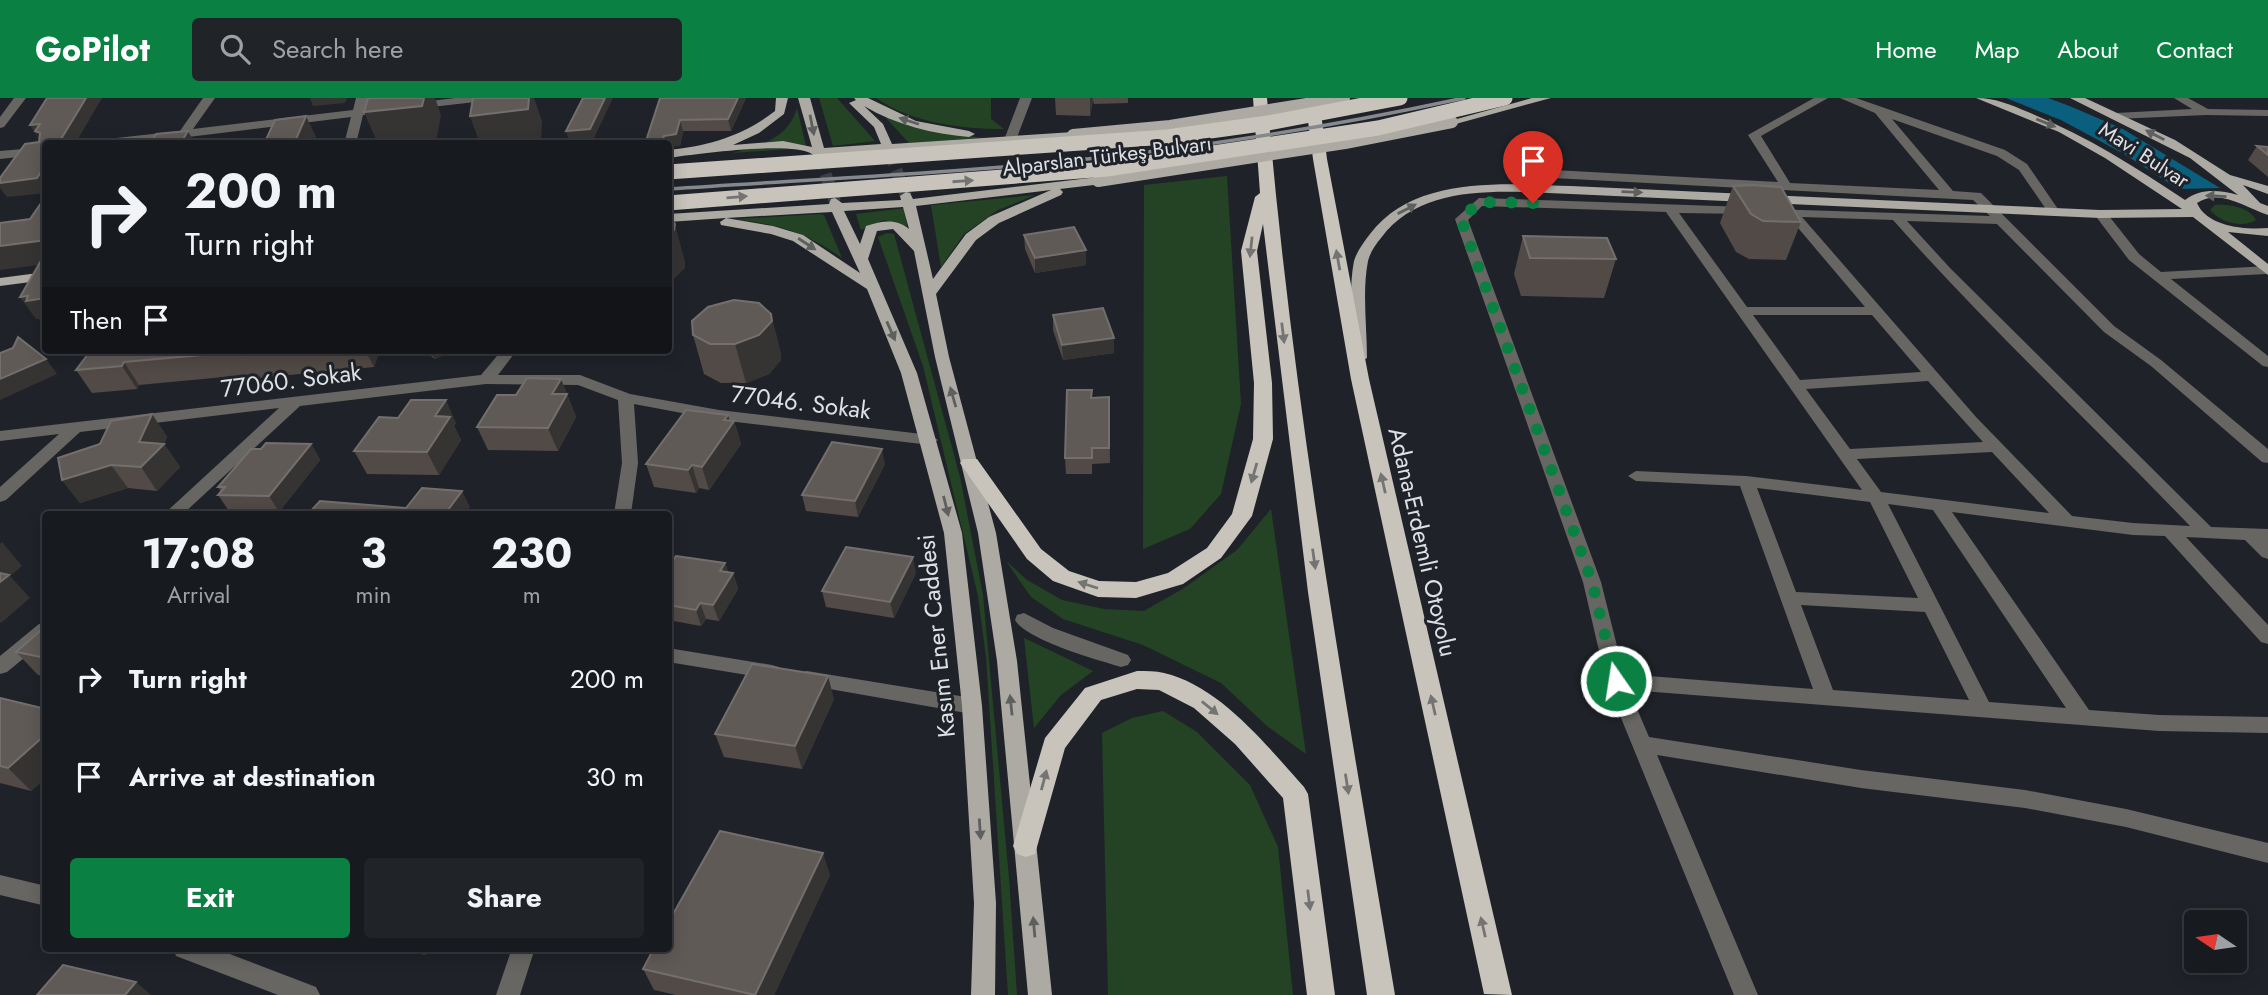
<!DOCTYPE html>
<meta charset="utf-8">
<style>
body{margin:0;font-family:Jost,sans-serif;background:#202328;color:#f1f3f6;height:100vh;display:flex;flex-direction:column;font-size:26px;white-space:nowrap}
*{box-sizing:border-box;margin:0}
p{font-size:23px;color:#9ea1a4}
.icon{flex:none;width:38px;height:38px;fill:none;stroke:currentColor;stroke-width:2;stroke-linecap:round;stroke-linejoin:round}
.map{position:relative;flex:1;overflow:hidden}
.panel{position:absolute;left:42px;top:413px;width:630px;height:441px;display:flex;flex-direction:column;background:#171a1f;border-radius:7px;box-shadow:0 4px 18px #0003,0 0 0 2px #36383d}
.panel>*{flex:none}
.guide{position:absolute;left:42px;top:42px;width:630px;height:214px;border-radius:7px;box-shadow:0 4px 18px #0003,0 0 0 2px #36383d;background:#171a1f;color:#f1f3f6;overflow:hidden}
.needle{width:46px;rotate:283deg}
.tools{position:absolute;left:2184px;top:812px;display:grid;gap:14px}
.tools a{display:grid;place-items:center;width:63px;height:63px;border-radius:7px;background:#171a1f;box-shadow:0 4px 18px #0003,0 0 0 2px #36383d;font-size:35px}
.pin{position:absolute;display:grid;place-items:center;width:60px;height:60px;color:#fff;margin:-72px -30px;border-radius:50% 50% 50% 0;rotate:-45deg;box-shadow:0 0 7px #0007}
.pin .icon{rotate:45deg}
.me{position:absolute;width:77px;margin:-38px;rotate:347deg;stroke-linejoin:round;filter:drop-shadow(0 0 5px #0008)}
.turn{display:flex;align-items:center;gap:24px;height:147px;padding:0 28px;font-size:32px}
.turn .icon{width:91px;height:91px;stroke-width:2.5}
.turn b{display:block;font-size:49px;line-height:60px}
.then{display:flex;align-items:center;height:66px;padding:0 28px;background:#0003;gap:14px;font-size:26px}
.eta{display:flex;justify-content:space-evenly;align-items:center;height:119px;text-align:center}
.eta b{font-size:42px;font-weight:700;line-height:49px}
.action{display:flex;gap:14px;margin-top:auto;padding:14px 28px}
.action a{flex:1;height:80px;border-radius:7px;background:#0b8043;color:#fff;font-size:28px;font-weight:700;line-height:80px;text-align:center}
.action a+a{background:#202328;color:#f1f3f6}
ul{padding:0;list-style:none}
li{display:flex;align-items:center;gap:21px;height:98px;padding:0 28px}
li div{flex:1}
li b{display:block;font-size:26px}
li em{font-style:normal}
header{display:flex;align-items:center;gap:42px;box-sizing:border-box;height:98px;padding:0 35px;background:#0b8043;color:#fff}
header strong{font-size:33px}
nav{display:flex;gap:38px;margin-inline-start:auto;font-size:24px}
.search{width:490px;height:63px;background:#202328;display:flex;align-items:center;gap:18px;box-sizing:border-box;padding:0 24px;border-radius:7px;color:#9ea1a4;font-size:26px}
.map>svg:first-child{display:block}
</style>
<header>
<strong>GoPilot</strong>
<div class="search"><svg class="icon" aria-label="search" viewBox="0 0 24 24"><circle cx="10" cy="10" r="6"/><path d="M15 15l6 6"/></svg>Search here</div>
<nav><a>Home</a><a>Map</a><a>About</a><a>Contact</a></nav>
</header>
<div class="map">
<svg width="2268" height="897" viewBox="0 0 2268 897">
<rect width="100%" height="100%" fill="#1f2329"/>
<!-- green -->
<path fill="#234324" d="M819 0H837L875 43 833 48Z
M876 0H991V21L1004 31C961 31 912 25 876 0Z
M797 10 806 48 803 50 732 55C761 47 788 41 797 10Z
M885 19 928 33 984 40 909 45Z
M1227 78 1241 306 1221 396 1190 431 1143 451 1144 87Z
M1035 97 998 112 964 136 941 169 931 107Z
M2215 107C2229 106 2249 109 2256 122 2242 131 2220 124 2210 112Z
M905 110 907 128 884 122 861 132 856 116Z
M820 116 824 117 842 160C803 133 782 128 736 121Z
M887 135 894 136 960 379 983 497 1009 780 1017 897H1008L986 559 978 498 923 268 878 139Z
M1271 411 1306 656 1267 628 1221 585 1143 547 1063 521 1031 499 1006 463 1027 482 1062 502 1104 511 1144 513 1184 490 1237 452Z
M1024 540 1093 573 1061 597 1034 630Z
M1163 613 1197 634 1250 687 1278 749 1293 897H1108L1102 635 1132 620Z"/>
<!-- water -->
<path fill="#095f7d" d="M2006 0H2048L2072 9 2123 31 2220 90 2178 91 2124 56 2061 22Z"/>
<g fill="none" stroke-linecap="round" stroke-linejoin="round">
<!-- major-tunnel -->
<path stroke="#3c3f45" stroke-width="12" stroke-dasharray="12 6" stroke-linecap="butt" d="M890 55 906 98
M820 59 835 104"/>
<!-- minor -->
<path fill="#676662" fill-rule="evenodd" d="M14 0H26L4 29 0 30V19Z
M203 0H215L193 31 353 12 356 0H368L365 10 387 8 393 11 387 14 363 17 356 46H344L351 19 131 46H92L98 42 180 33Z
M455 0H490L484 3 414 11 408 8 414 5Z
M1020 0H1032L1016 42 1006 44 1004 42Z
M1814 0H1828L1761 38 1790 85 1939 92 1875 15 1840 0H1856L2005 52 2027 66 2060 114 2058 117H2050L2019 72 1997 58 1892 21 1953 93 1981 95 2114 228 2161 262 2268 351V365L2262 364 2151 268 2104 234 1997 126 1907 123 1950 170 2211 429 2268 431V461L2262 459 2245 442 2186 439 2268 527V546L2261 544 2165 438 2133 437 1952 414 2089 612 2159 617 2268 619V635L2159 633 1629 592 1649 639 1861 672 2025 692 2126 711 2268 745V765L2126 729 2025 710 1861 690 1657 657 1758 897H1734L1606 583 1583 484 1455 121 1479 100 1746 109 1752 113 1750 116 1679 115 1747 209H1865L1788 118 1770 117V111L1990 118 1973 102 1553 80 1547 76 1553 72 1778 84 1748 37ZM1482 108 1666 114 1862 392 1746 378 1636 373 1628 378 1636 383 1740 388 1813 591 1624 576 1601 484 1468 122ZM1802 119 1893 122C1987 228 2091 325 2190 428L2133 425 2072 418 1976 319ZM1753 217H1872L1921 274 1800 282ZM1928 283 1983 344 1850 351 1806 291ZM1992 354 2049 415 1881 394 1857 361ZM1757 390 1870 404 1918 500 1796 494ZM1888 406 1933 412 2066 610 1989 604ZM1801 507 1925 514 1969 602 1833 592Z
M2174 0H2188L2208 11 2268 12V18L2206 17 2116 21 2110 18 2116 15 2192 11Z
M46 49V56L0 61V53Z
M2100 112 2105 113 2139 156 2161 174 2268 168 2266 176 2171 181 2268 258V269L2263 268 2129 162 2094 116Z
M502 252H517L498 277H580L630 296 719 312 930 337 938 342 930 347 719 322 634 306 638 365 631 416H614L622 365 618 302 578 287 486 286 300 308 183 416H164L279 310 80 334 6 402 0 404V389L59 336 0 343V333L481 277Z
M1024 515 1053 530 1128 557 1131 562 1128 567 1121 569C1097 562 1026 542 1015 522L1017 517Z
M46 524V542L7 574 0 576V558L39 526Z
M668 550 772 567 779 569 782 574 779 579 772 581 668 564Z
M807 573 972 600 979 603 982 608 979 613 972 616 807 587 800 585 797 580 800 575Z
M0 777 46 788V808L0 797Z
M173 850H214L316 889 320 897H278L176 858Z
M512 850H535L520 897H496Z"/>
<!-- major -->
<path fill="#acaaa2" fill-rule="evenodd" d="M776 0H788L784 16 759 35 733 47 783 43 812 49 798 0H810L824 50 881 46 874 29 849 5 856 2 854 0H868L916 23 969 33 975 36 969 39C933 36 896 27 864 8L883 26 892 46 1073 34 1079 37 1073 40 895 52 894 58 890 59 883 53 825 57 824 62 820 63C817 61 815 58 812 56 791 43 696 56 668 60V52C708 48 743 38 775 13Z
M1532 0H1551L1452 27 1446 24Z
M1976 0C1996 0 2011 7 2028 14 2085 37 2134 68 2185 102 2201 90 2219 92 2238 97L2190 60 2070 0H2085L2175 42 2230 77 2268 88V96L2243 87 2260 105 2268 108V117C2246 110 2220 90 2197 105 2207 129 2246 132 2268 130V138L2228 134 2268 166V177L2193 119 2100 120 1571 96C1508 94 1423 83 1381 140 1375 147 1370 155 1368 163 1362 194 1367 229 1367 260L1360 264 1353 260C1353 229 1348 194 1354 163 1357 153 1364 144 1370 136 1415 77 1505 86 1571 88L2100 112 2182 111 2105 60 2059 34Z
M1098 79 1104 83 1102 86 1060 91 1063 94 1061 97 999 125 976 142 936 196 949 259 996 435 1017 563 1052 897H1028L997 563 978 435 935 259 914 153 893 131 877 133 868 161 917 275 962 435 982 608 996 805 995 897H971L974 805 962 608 944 435 901 275 867 191 793 143 771 136 721 127 720 124 726 120 668 124V116L829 106 831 101 835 100 842 105 901 102 900 98 906 94 910 95 913 101ZM1051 92 989 119 966 136 933 181 916 108ZM903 109 909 131C896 120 882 123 866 128L860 146 844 113ZM832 114 860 175 803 137 773 128 726 120Z
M46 174V182L0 188V180Z"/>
<!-- highway -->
<path fill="#c8c4bc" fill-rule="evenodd" d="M1253 0H1267C1292 301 1345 600 1395 897H1367L1308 494 1263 126 1257 153 1272 285 1273 341 1252 418 1221 460 1183 486 1136 500 1098 499 1053 483 1027 461 960 365 963 361H977L1041 451 1069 473 1099 483 1136 484 1168 475 1207 450 1232 416 1253 341 1254 285 1241 153 1255 99 1260 95Z
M1305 0H1319L1327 61 1369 281 1512 897 1484 896 1351 281 1313 61Z
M1137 573C1146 573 1156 573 1164 575 1220 588 1267 648 1304 689L1308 696 1335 897H1307L1283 700 1235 646 1194 610 1159 592 1137 591 1101 602 1065 650 1035 756 1026 759 1017 756 1013 748 1045 640 1085 590Z"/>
<!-- rail -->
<path stroke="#85898e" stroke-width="3.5" d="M668 91C830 80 994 74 1155 53 1259 40 1362 22 1464 0"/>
<!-- major-bridge -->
<path stroke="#acaaa2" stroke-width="12" d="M1073 37 1170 28 1344 0
M1098 83 1345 45 1452 24"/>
<!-- highway-bridge -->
<path stroke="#c8c4bc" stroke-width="15" d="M668 74 1167 39 1268 25 1400 0
M668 105 1107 71 1378 30 1505 0"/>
</g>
<!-- wall -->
<path fill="#514a46" d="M660 0H746L731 33H683L680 48 668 46H647L646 43Z
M1055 0H1128V5L1094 6 1093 2 1090 18 1056 17Z
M2257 48 2268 49V79L2248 62Z
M1733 88 1801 124 1786 162 1749 161 1736 154 1720 125Z
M1024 137 1086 152V167L1035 175 1025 151Z
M1523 138 1616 161 1604 200 1521 198 1514 176Z
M1053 217 1114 240V255L1063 262 1053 232Z
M693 237 781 255V262L769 276 746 285H721L704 276Z
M91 252H380L374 269 258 280 256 276 139 287 137 291 92 295 76 272Z
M422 252H454L435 261Z
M561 281 576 319 558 353 488 352 477 329 516 297Z
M1109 299 1110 365 1092 366V376H1066L1065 360 1092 300Z
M152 316 167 339 164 346 180 369 157 393 128 390 80 405 62 382 100 346Z
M729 323H734L741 346 709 392 699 390 696 395 654 389 646 366Z
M456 325 454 328 461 342 439 377 367 376 354 353Z
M311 346 320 362 279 414 229 413 218 397 221 394 218 389 261 351Z
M885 366 858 419 806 413 802 397Z
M725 465 728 474 733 475 738 491 719 523 706 521 701 528 668 522V469Z
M916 475 894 520 826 509 822 493Z
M46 528V579L38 577 16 554Z
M0 600 46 611V680L31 693 0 685Z
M834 601 802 671 724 659 715 636Z
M830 777 774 897H676L654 892 643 871Z
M401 850H429L425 857Z"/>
<!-- shaded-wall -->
<path fill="#363433" d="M86 0H102L75 46H58Z
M310 0H347L345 5 313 8Z
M424 0H435L441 17 436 44 417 46H378L364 14Z
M529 0H534L542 23 541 46H480L470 18Z
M605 0H613L594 40 569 43 566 33Z
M738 0H746L731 33 728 21Z
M1090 0H1093L1090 18Z
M306 18 316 39 313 46H294Z
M680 22 683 33 680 48 668 49V46H663L662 42 664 38Z
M40 26V35L35 33 40 41H39L30 27Z
M188 33 195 46H180Z
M46 66V95L7 99 0 90V85Z
M675 126 685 164V170L673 182 668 183V138Z
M46 142V166L0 172V148Z
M1086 152V167L1035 175V160Z
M28 198 46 200V225H42L39 221H36L20 199Z
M771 216 781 255V262L769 276 746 285 735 246Z
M1114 240V255L1063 262 1062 247Z
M365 252H380L374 269Z
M430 252H454L435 261Z
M46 261 57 276 0 302V281Z
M124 264 139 287 137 291 122 268Z
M561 281 576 319 558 353 548 330 552 296Z
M446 302 456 325 454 328 461 342 439 377 427 354 435 318Z
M152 316 167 339 164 346 180 369 157 393 141 369 139 344Z
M728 317 731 328 734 323 741 346 709 392 702 369 724 322Z
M311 346 320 362 279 414 269 398Z
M882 351 885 366 858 419 855 403Z
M111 367 128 390 80 405 62 382Z
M692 367 699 390 696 395 688 372Z
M462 393 470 409 465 416H445Z
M2 444 22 468 10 478 30 500 1 525 0 524V446Z
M913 459 916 475 894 520 890 504Z
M725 465 730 480 733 475 738 491 719 523 713 507 720 473Z
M700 505 706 521 701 528 696 512Z
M828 578 834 601 802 671 795 648Z
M46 636V680L31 693 8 670Z
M823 755 830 777 774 897H755Z
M420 850H429L425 857Z
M136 884 151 897H125Z"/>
<!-- building -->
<path fill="#605a57" stroke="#736f6d" stroke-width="2" d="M47 0H86L58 46H46V66L37 80 0 85V80L25 46 39 44 40 35 35 33 40 26 30 27Z
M368 0H424L422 8 364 14Z
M473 0H529L528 11 470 18Z
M583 0H605L590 31 566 33Z
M660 0H738L728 21 680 22 676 36 664 38 662 42 646 43Z
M306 18 294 46H264L275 22Z
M188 33 180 46H150L156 36Z
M2257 48 2268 49V57Z
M1752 87 1781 89 1801 124 1763 123 1751 116 1733 88Z
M46 98V142L0 148V125L30 121Z
M668 120 671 121 675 126 674 132 668 138Z
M1074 129 1086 152 1035 160 1024 137Z
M1523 138 1607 140 1616 161 1530 160Z
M46 154V200L26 203 28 198 20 199Z
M734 202 759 205 771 216 772 223 759 237 735 246H710L693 237 692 223 708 209Z
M1103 210 1114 240 1062 247 1053 217Z
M18 239 46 261 0 281V255L13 250Z
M91 252H298L245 257 247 253 124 264 122 268 76 272Z
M527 280 561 281 552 296H567L548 330 477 329 497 297H516Z
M1067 292H1092L1091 300 1109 299V350H1092V360H1065Z
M411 302H446L435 318 450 319 427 354 354 353 379 319 398 320Z
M686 312 728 317 724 322 734 323 702 369 692 367 688 372 646 366Z
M152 316 139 344 164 346 141 369 111 367 62 382 58 360 100 346 111 323Z
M832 344 882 351 855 403 802 397Z
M266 345 311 346 269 398 218 397 225 389H218L251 351H261Z
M422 390 462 393 445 416H308L320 403 406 410Z
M499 412 530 416H495Z
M846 449 913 459 890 504 822 493Z
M676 458 725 465 720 473 733 475 713 507 700 505 696 512 668 507V469Z
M0 475 9 477 0 484Z
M46 528V560L16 554Z
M752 566 828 578 795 648 715 636Z
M0 600 46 611V636L8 670 0 668Z
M720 733 823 755 755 897 643 871 654 850H668V825Z
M63 867 136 884 125 897H37Z"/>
<!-- one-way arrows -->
<defs><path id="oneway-solid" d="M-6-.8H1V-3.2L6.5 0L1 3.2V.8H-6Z" transform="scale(1.75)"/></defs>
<g fill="#5e605f">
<use href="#oneway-solid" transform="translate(909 23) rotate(-162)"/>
<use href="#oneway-solid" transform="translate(2046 25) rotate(22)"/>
<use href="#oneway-solid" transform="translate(812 27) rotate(79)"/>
<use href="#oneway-solid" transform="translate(2155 37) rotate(-153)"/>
<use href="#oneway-solid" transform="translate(1632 94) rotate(2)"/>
<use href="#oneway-solid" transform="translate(2216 98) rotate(-177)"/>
<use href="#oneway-solid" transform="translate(1407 111) rotate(-27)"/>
<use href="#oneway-solid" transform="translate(807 146) rotate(33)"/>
<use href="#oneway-solid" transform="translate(891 233) rotate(66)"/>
<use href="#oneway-solid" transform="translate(953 299) rotate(-106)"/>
<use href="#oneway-solid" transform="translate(946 408) rotate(76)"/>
<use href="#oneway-solid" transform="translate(1011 607) rotate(-96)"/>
<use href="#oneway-solid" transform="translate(980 731) rotate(86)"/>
<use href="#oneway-solid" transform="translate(1034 829) rotate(-95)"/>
</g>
<g fill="#747472">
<use href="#oneway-solid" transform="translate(963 83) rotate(-4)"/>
<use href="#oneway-solid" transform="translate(737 99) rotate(-5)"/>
<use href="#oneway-solid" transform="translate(1251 149) rotate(96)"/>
<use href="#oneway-solid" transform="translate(1338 162) rotate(-100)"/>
<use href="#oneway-solid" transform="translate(1283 235) rotate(83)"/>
<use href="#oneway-solid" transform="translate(1254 375) rotate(106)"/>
<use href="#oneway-solid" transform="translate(1383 385) rotate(-103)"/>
<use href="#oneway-solid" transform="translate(1314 461) rotate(82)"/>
<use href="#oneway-solid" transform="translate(1088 487) rotate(-162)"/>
<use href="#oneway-solid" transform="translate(1433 607) rotate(-103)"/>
<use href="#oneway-solid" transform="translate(1210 610) rotate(39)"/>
<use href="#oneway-solid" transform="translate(1044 682) rotate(-75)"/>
<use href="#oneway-solid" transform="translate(1347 686) rotate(81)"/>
<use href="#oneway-solid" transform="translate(1309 802) rotate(83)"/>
<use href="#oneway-solid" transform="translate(1483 829) rotate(-103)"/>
</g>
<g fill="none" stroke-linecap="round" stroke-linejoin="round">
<!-- route -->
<path stroke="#0b8043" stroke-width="12" stroke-dasharray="0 21.6" d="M1533 105 1479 104 1461 121 1592 484 1616 583"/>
</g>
<g text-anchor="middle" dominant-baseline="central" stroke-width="6" stroke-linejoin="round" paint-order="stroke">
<!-- far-street labels -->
<g font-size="21" fill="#dde0e4" stroke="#1f2329">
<text transform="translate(2144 57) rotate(33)">Mavi Bulvar</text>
<text transform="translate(1107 58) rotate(-7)">Alparslan Türkeş Bulvarı</text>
</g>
<!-- street labels -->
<g font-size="24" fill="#dde0e4" stroke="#1f2329">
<text transform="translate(291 282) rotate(-7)">77060. Sokak</text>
<text transform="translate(801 304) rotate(7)">77046. Sokak</text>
<text transform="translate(1423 444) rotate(77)">Adana-Erdemli Otoyolu</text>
<text transform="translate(936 538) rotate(-96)">Kasım Ener Caddesi</text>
</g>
</g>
</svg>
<div class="tools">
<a><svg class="needle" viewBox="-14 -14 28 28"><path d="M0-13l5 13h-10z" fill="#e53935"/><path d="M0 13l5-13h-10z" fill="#9ea1a4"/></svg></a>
</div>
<div class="pin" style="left:1533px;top:105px;background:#d93025"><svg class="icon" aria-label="arrive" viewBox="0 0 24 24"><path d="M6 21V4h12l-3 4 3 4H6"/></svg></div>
<svg class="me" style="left:1616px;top:583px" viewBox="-20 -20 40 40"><circle r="17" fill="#0b8043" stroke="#fff" stroke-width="3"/><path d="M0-11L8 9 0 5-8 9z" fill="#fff"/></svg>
<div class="guide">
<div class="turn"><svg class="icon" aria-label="right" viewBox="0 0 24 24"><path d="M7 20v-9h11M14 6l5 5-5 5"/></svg><div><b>200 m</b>Turn right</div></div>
<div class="then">Then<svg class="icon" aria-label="arrive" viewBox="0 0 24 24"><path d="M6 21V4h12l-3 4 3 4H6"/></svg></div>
</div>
<section class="panel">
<div class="eta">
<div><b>17:08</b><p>Arrival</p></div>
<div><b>3</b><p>min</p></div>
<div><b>230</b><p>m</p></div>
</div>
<ul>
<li><svg class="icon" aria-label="right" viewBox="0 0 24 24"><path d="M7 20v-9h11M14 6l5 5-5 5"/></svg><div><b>Turn right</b></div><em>200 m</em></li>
<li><svg class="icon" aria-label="arrive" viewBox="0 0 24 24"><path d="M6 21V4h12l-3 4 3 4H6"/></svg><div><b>Arrive at destination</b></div><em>30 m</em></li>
</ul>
<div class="action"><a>Exit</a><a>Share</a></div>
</section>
</div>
